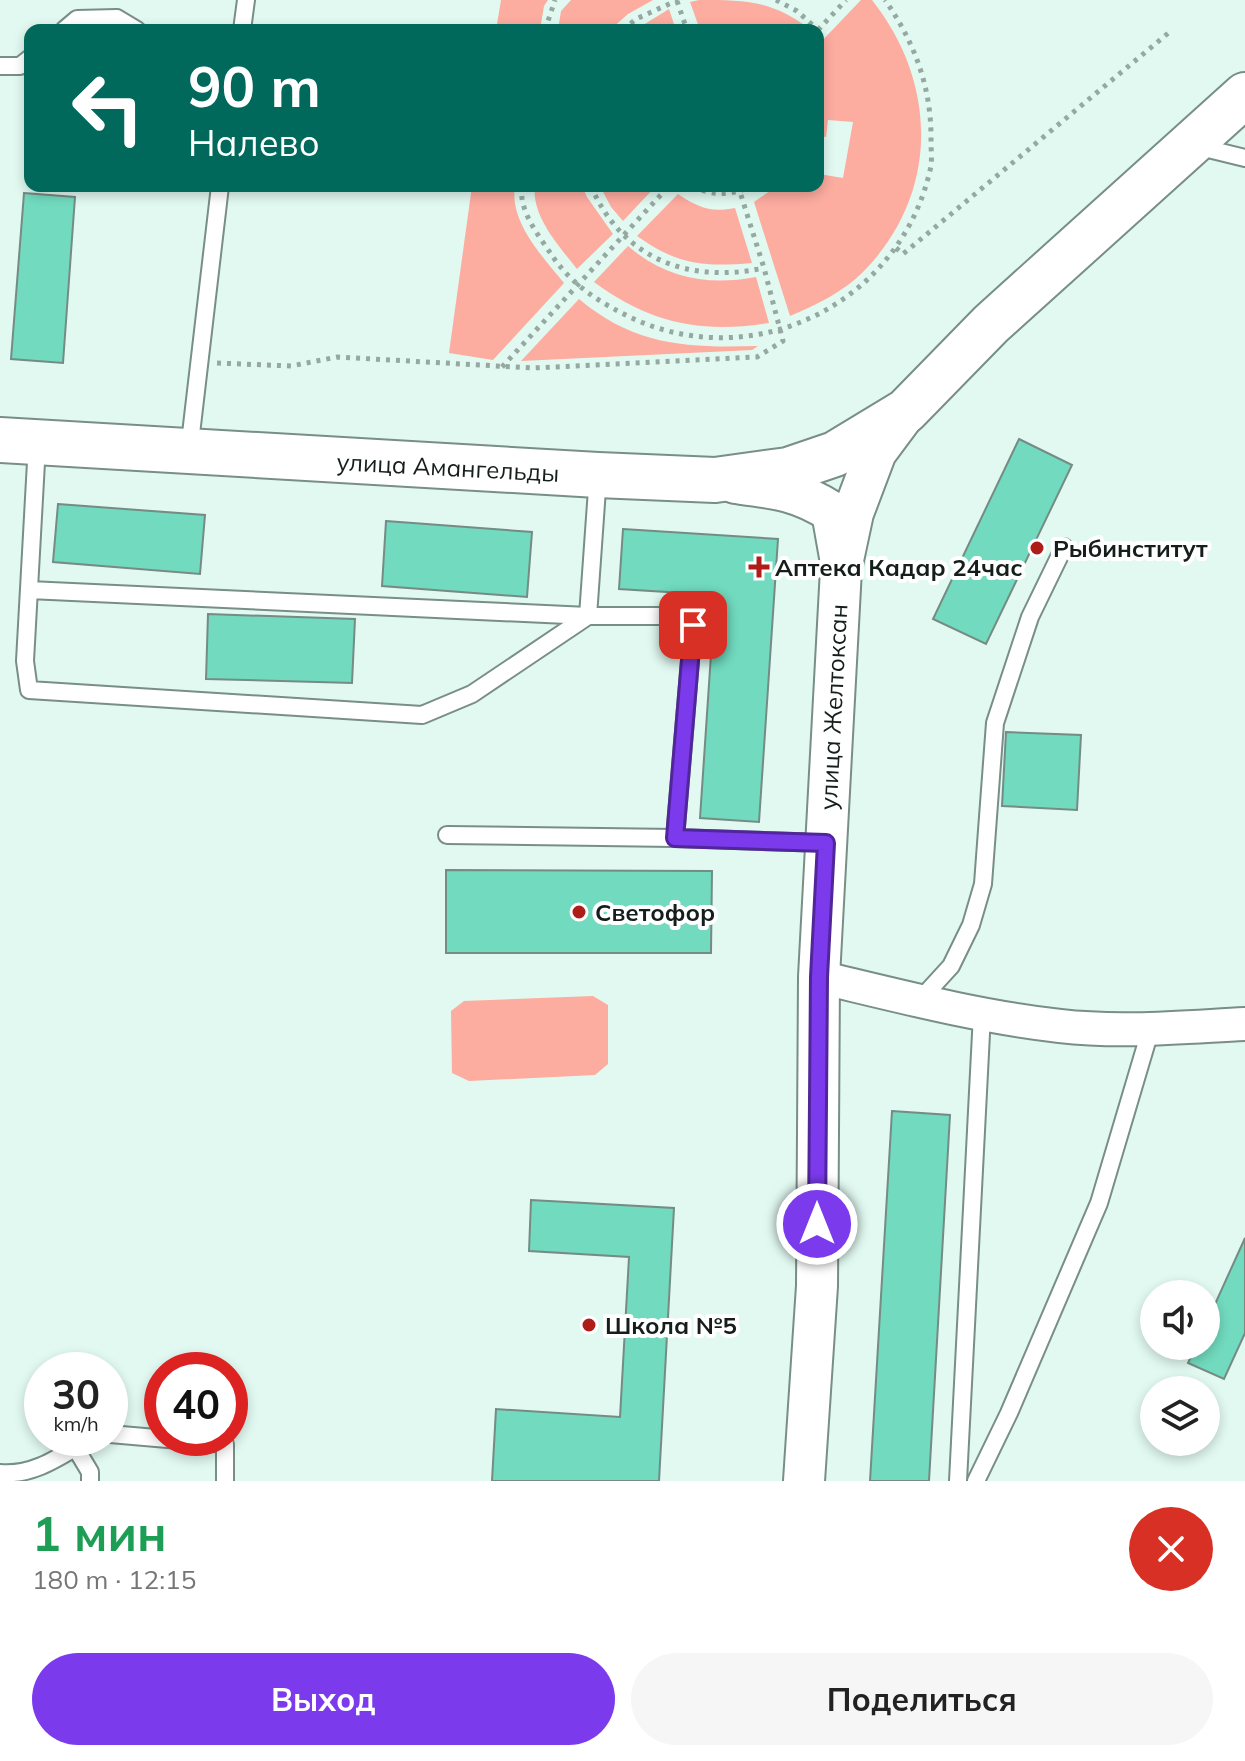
<!DOCTYPE html>
<html lang="ru">
<meta charset="utf-8">
<style>
body{margin:0;font-family:Mulish,sans-serif;background:#f6f6f6;color:#222;height:100vh;display:flex;flex-direction:column;font-size:30px;white-space:nowrap}
*{box-sizing:border-box;margin:0}
p{font-size:26px;color:#767676}
.icon{flex:none;width:44px;height:44px;fill:none;stroke:currentColor;stroke-width:2;stroke-linecap:round;stroke-linejoin:round}
.map{position:relative;height:1481px;overflow:hidden}
.details{display:flex;flex-direction:column;background:#fff;flex:1}
.details>*{flex:none}
.guide{position:absolute;left:24px;top:24px;width:800px;height:168px;border-radius:16px;box-shadow:0 4px 12px #0003;background:#00695c;color:#fff;overflow:hidden}
.tools{position:absolute;left:1140px;top:1280px;display:grid;gap:16px}
.tools a{display:grid;place-items:center;width:80px;height:80px;border-radius:50%;background:#fff;box-shadow:0 4px 12px #0003;font-size:40px}
.speed{position:absolute;left:24px;top:1352px;display:flex;gap:16px;font-size:40px;font-weight:700;text-align:center}
.speed>*{display:grid;place-content:center;width:104px;height:104px;border-radius:50%;background:#fff;box-shadow:0 4px 12px #0003;line-height:1}
.speed small{font-size:20px;font-weight:400}
.speed .limit{border:12px solid #d22;background:#fff;color:#111}
.pin{position:absolute;display:grid;place-items:center;width:68px;height:68px;color:#fff;margin:-34px;border-radius:16px;box-shadow:0 4px 12px #0006}
.me{position:absolute;width:88px;margin:-44px;rotate:0deg;stroke-linejoin:round;filter:drop-shadow(0 0 6px #0008)}
.turn{display:flex;align-items:center;gap:28px;height:168px;padding:0 32px;font-size:36px}
.turn .icon{width:104px;height:104px;stroke-width:2.5}
.turn b{display:block;font-size:56px;line-height:68px}
.round{display:grid;place-items:center;flex:none;width:84px;height:84px;border-radius:42px;background:#f6f6f6}
.summary{display:flex;align-items:center;justify-content:space-between;height:136px;padding:0 32px}
h1{font-size:48px;font-weight:700;line-height:60px;color:#1e9e55}
.action{display:flex;gap:16px;margin-top:auto;padding:16px 32px}
.action a{flex:1;height:92px;border-radius:48px;background:#7c3aed;color:#fff;font-size:32px;font-weight:700;line-height:92px;text-align:center}
.action a+a{background:#f6f6f6;color:#222}
.map>svg:first-child{display:block}
</style>
<div class="map">
<svg width="1245" height="1481" viewBox="0 0 1245 1481">
<rect width="100%" height="100%" fill="#e1f9f1"/>
<!-- green -->
<path fill="#fdaca0" d="M501 0H548L544 6 540 30H496Z
M571 0H653L628 14 610 30H558L561 11Z
M699 0C743 0 770 0 807 27L804 30H700L690 2Z
M861 0H872C938 83 940 194 863 272 843 292 816 305 790 316L754 202 777 186H818V157L822 158 819 174 843 178 853 122 828 120 826 137 818 136V45Z
M669 9 676 30H635Z
M472 186H515C509 222 543 257 564 283L493 360 449 353Z
M535 186H582L587 197 613 234 577 269C560 247 531 216 535 186Z
M600 186H656L623 221 611 207Z
M678 194C697 207 711 213 735 208L752 263C703 267 678 265 637 236Z
M628 246C666 279 709 286 756 277L769 323C700 334 650 323 594 282Z
M579 299C635 346 687 348 758 346L752 350 521 361Z
M593 996 608 1005V1064L595 1075 469 1081 452 1073 451 1011 464 1001Z"/>
<!-- building -->
<path fill="#71dabf" stroke="#758b84" stroke-width="2" d="M24 193 75 197 63 363 11 359Z
M1019 439 1072 465 986 644 933 619Z
M58 504 205 515 200 574 53 562Z
M386 521 532 532 527 597 382 586Z
M623 529 778 539 759 822 700 818 715 595 619 589Z
M208 614 355 619 352 683 206 679Z
M1006 732 1081 735 1077 810 1002 806Z
M446 870 712 871 711 953H446Z
M892 1111 950 1115 929 1481H870Z
M531 1200 674 1208 659 1481H492L496 1409 620 1417 629 1257 529 1251Z
M1245 1238V1333L1224 1379 1188 1363 1196 1346H1206V1324Z"/>
<g fill="none" stroke-linecap="round" stroke-linejoin="round">
<!-- service casing -->
<g stroke="#788e87" stroke-width="20">
<path id="service" d="M64 30 77 19 117 18 137 30
M242 30 246 0
M0 66H20L30 58
M1196 146 1245 158
M37 444 25 661 29 690 422 715 472 694 588 616 598 475
M189 451 220 186
M29 590 588 616H679L693 625 675 838 447 835
M675 838 825 843
M919 1001 951 966 971 925 983 884 995 723 1030 617 1064 547
M110 1434 225 1444V1481
M75 1447 90 1472V1481
M0 1473C35 1476 62 1455 91 1438
M958 1481 982 1014
M976 1481 1009 1413 1099 1203 1151 1028"/>
</g>
<!-- minor casing -->
<g stroke="#788e87" stroke-width="36">
<path id="minor" d="M819 977C899 996 979 1017 1060 1026 1121 1033 1184 1027 1245 1024"/>
</g>
<!-- tertiary casing -->
<g stroke="#788e87" stroke-width="44">
<path id="tertiary" d="M735 483C774 488 798 490 832 512L840 557
M804 1481 817 1286 819 977 841 569 853 513 876 452 905 413"/>
</g>
<!-- secondary casing -->
<g stroke="#788e87" stroke-width="48">
<path id="secondary" d="M0 440 598 475 715 480 788 470 835 454 906 411 991 324 1245 95"/>
</g>
<!-- path -->
<path stroke="#95a8a1" stroke-width="5" stroke-dasharray="4 6" stroke-linecap="butt" d="M776 0 797 11 818 30
M677 1 687 30
M545 30 555 0
M623 30 636 19 678 0
M818 30 846 0
M818 147 825 148
M522 186C518 211 540 237 553 257 574 287 602 304 634 319 759 375 903 300 931 166 932 158 931 149 931 142 932 89 915 43 885 0
M591 186C622 259 689 284 764 268
M693 186C712 197 733 195 752 186
M896 248 903 254 1172 30
M217 363 291 366 337 357 533 368 757 357 783 341 764 268 740 192
M502 367 669 186"/>
<!-- service -->
<use href="#service" stroke="#fff" stroke-width="16"/>
<!-- minor -->
<use href="#minor" stroke="#fff" stroke-width="32"/>
<!-- tertiary -->
<use href="#tertiary" stroke="#fff" stroke-width="40"/>
<!-- secondary -->
<use href="#secondary" stroke="#fff" stroke-width="44"/>
</g>
<g fill="none" stroke-linecap="round" stroke-linejoin="round">
<!-- route casing -->
<g stroke="#51269a" stroke-width="20">
<path id="route" d="M693 625 675 838 826 843 819 977 817 1224"/>
</g>
<!-- route -->
<use href="#route" stroke="#7c3aed" stroke-width="14"/>
</g>
<!-- markers -->
<g fill="#ae1d18" stroke="#fff" stroke-width="3">
<circle cx="1037" cy="548" r="8"/>
<path d="M755 555h8v8h8v8h-8v8h-8v-8h-8v-8h8z"/>
<circle cx="579" cy="912" r="8"/>
<circle cx="589" cy="1325" r="8"/>
</g>
<g text-anchor="middle" dominant-baseline="central" stroke-width="8" stroke-linejoin="round" paint-order="stroke">
<!-- street labels -->
<g font-size="24" fill="#151e1b" stroke="#fff">
<text transform="translate(448 467) rotate(3)">улица Амангельды</text>
<text transform="translate(833 707) rotate(-87)">улица Желтоксан</text>
</g>
<!-- poi labels -->
<g font-size="24" font-weight="bold" fill="#151e1b" stroke="#fff" text-anchor="start">
<text x="1053" y="548">Рыбинститут</text>
<text x="775" y="567">Аптека Кадар 24час</text>
<text x="595" y="912">Светофор</text>
<text x="605" y="1325">Школа №5</text>
</g>
</g>
</svg>
<div class="tools">
<a><svg class="icon" aria-label="sound" viewBox="0 0 24 24"><path d="M4 9h4l5-4v14l-5-4H4zM17 9q2 3 0 6"/></svg></a>
<a><svg class="icon" aria-label="layers" viewBox="0 0 24 24"><path d="M12 4l9 5-9 5-9-5zM3 14l9 5 9-5"/></svg></a>
</div>
<div class="speed"><div>30<small>km/h</small></div><div class="limit">40</div></div>
<div class="pin" style="left:693px;top:625px;background:#d93025"><svg class="icon" aria-label="arrive" viewBox="0 0 24 24"><path d="M6 21V4h12l-3 4 3 4H6"/></svg></div>
<svg class="me" style="left:817px;top:1224px" viewBox="-20 -20 40 40"><circle r="17" fill="#7c3aed" stroke="#fff" stroke-width="3"/><path d="M0-11L8 9 0 5-8 9z" fill="#fff"/></svg>
<div class="guide">
<div class="turn"><svg class="icon" aria-label="left" viewBox="0 0 24 24"><path d="M17 20v-9H6M10 6l-5 5 5 5"/></svg><div><b>90 m</b>Налево</div></div>
</div>
</div>
<section class="details">
<div class="summary"><div><h1>1 мин</h1><p>180 m · 12:15</p></div><a class="round" style="background:#d93025;color:#fff"><svg class="icon" aria-label="close" viewBox="0 0 24 24"><path d="M6 6l12 12M18 6L6 18"/></svg></a></div>
<div class="action"><a>Выход</a><a>Поделиться</a></div>
</section>
